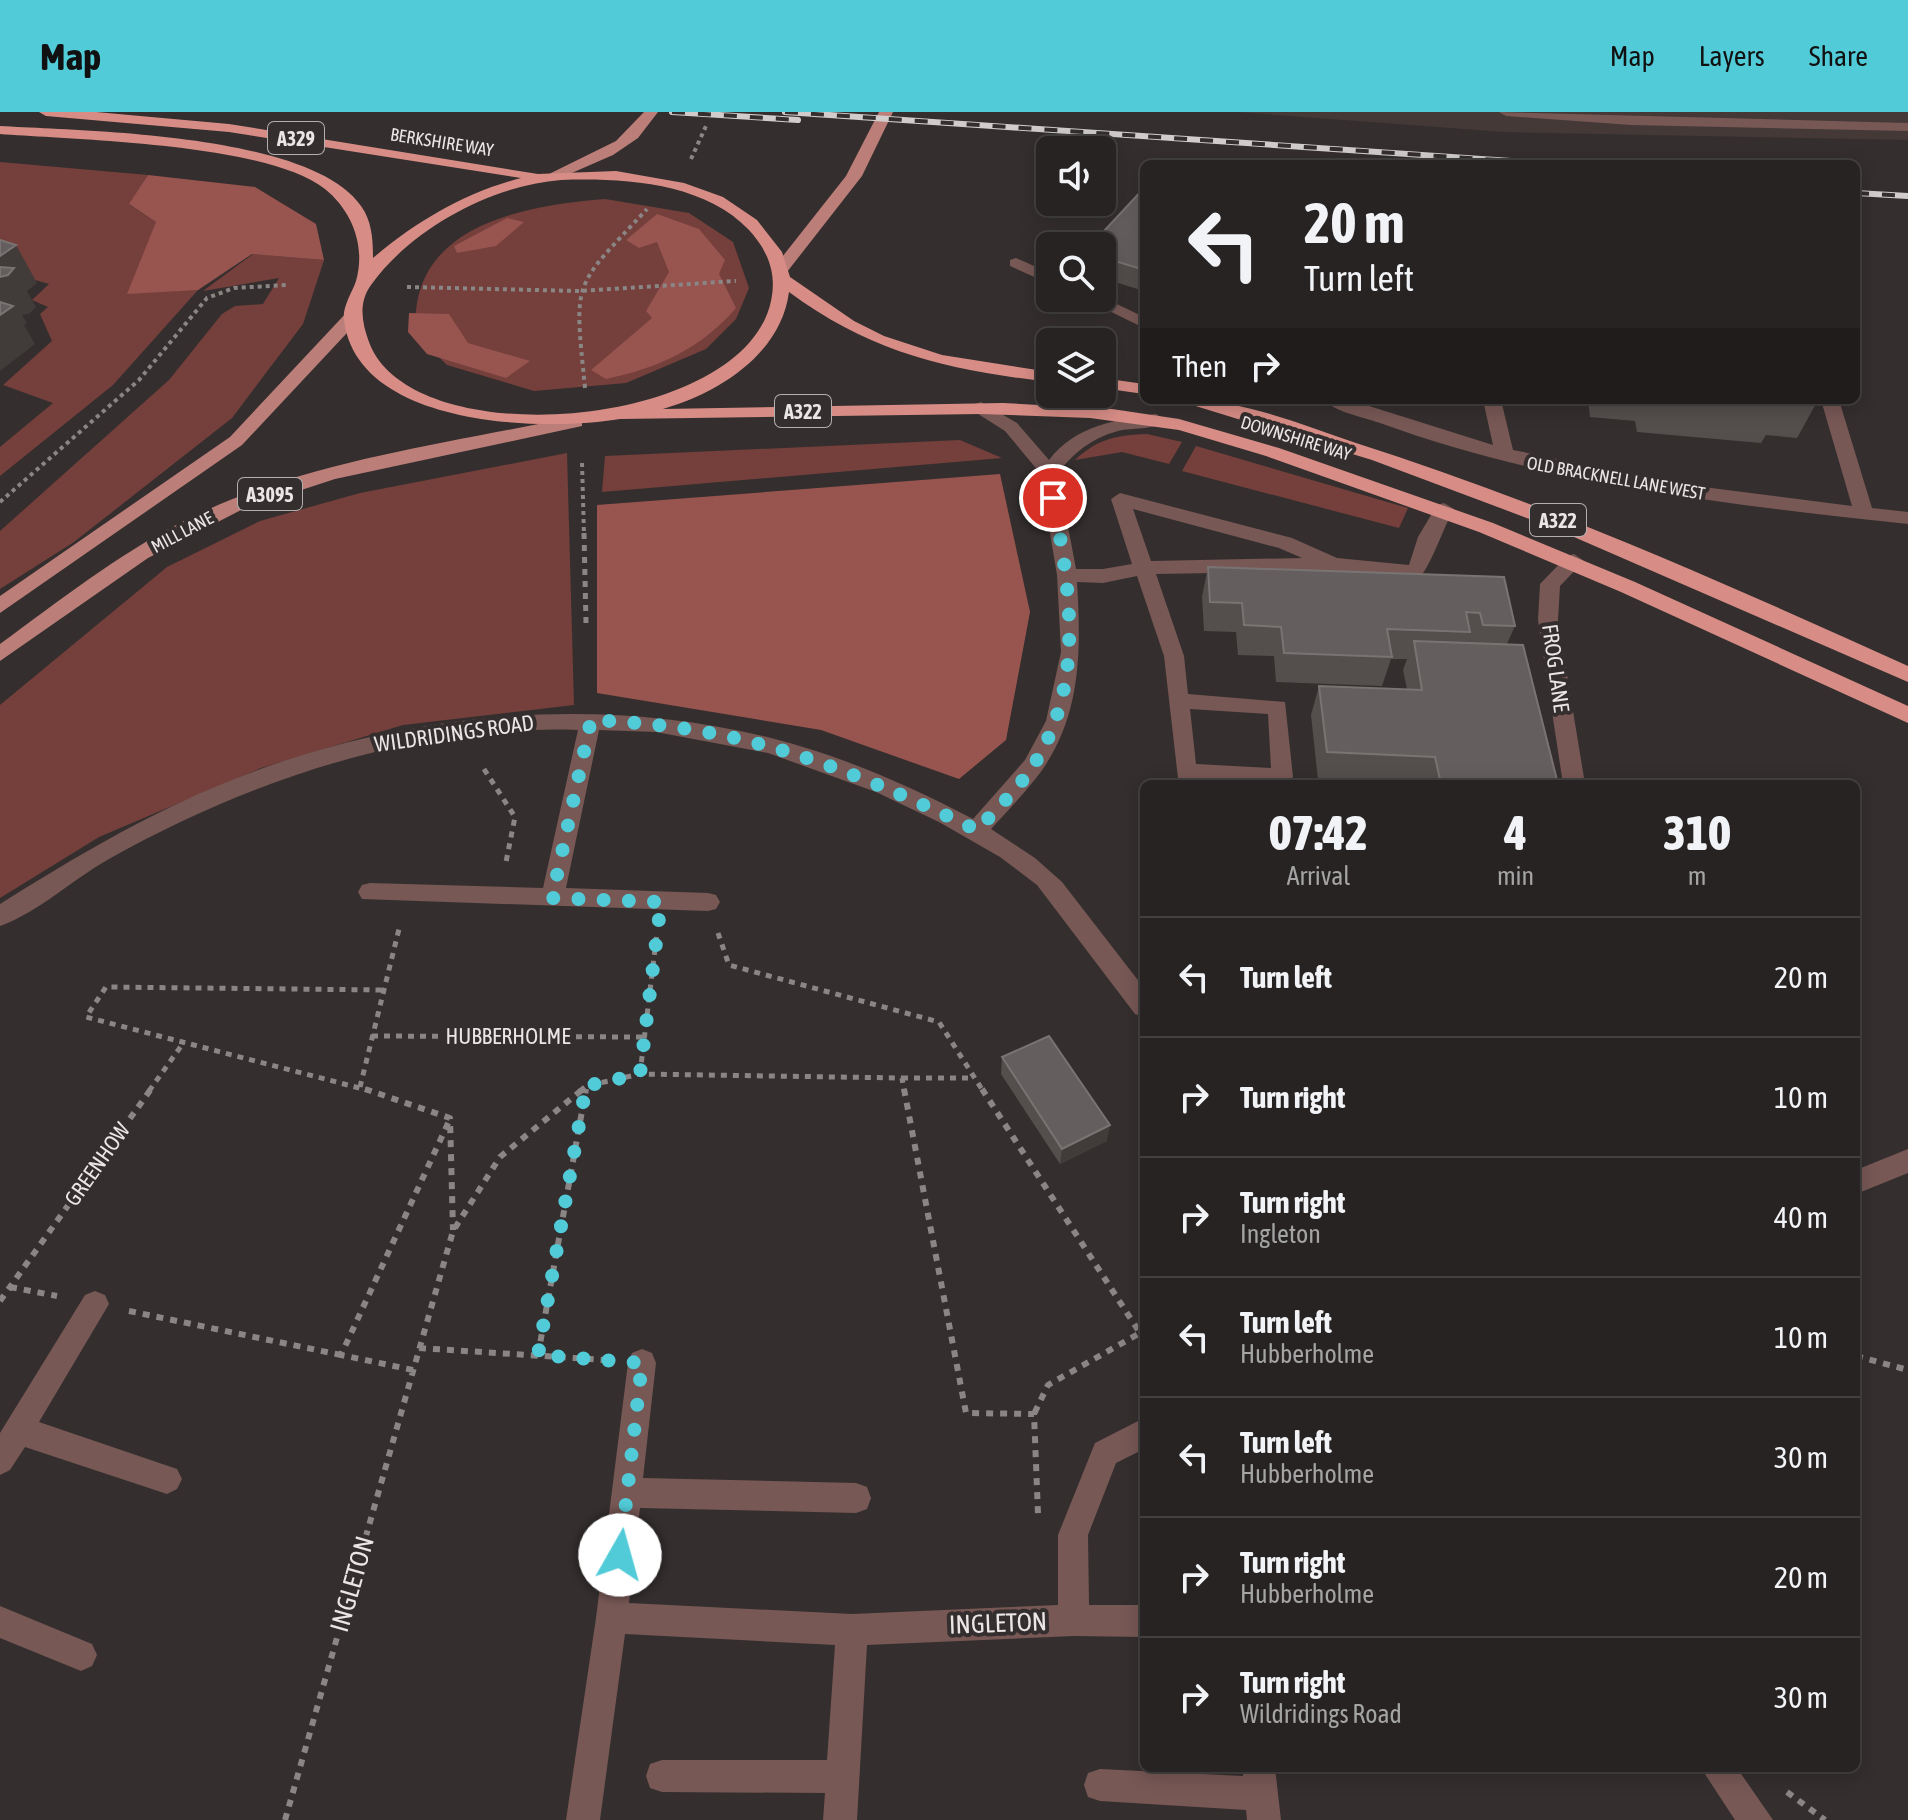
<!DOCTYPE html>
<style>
body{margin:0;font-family:"Asap Condensed",sans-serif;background:#332f2f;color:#f1f3f6;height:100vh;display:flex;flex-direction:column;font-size:30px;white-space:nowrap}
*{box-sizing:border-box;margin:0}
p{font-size:26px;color:#a4a4a5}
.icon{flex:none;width:44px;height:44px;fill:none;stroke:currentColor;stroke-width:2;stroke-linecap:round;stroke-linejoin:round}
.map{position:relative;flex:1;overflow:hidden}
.sheet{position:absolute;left:1140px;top:668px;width:720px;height:992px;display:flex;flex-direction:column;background:#272322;border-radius:12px;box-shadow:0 4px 20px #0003,0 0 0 2px #434040}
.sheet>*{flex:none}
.banner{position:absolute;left:1140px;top:48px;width:720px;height:244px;border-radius:12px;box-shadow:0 4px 20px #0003,0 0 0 2px #434040;background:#272322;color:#f1f3f6;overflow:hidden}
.controls{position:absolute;left:1036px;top:24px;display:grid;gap:16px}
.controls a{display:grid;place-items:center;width:80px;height:80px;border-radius:12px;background:#272322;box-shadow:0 4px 20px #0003,0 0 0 2px #434040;font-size:40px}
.pin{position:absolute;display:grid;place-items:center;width:68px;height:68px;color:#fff;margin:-34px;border:4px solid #fff;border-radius:50%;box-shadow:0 2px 8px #0007}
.me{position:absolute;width:88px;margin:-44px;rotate:7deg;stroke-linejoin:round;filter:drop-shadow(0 0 6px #0008)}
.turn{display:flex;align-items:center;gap:28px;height:168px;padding:0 32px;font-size:36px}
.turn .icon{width:104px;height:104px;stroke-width:2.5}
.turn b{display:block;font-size:56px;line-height:68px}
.then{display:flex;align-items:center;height:76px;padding:0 32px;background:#0003;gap:16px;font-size:30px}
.eta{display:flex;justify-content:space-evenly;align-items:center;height:136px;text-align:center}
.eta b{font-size:48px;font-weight:800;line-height:56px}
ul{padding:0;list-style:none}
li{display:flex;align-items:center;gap:24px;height:120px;padding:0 32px;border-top:2px solid #434040}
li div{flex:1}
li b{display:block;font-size:30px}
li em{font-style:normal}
header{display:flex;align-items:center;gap:48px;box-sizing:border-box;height:112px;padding:0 40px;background:#52cbd8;color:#111}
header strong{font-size:38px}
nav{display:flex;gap:44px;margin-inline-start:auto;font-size:28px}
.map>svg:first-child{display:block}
</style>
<header>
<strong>Map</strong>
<nav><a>Map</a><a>Layers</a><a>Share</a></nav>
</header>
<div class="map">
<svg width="1908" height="1708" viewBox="0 0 1908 1708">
<rect width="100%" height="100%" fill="#342f2e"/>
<!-- built -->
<path fill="#443937" d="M1237 0H1908V28L1504 20Z"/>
<!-- green -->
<path fill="#753f3b" d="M0 50 148 63 130 93 224 154 198 178 113 273 0 364V335L53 291 3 273 52 229 40 202 48 195 32 188 49 172 0 158Z
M605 87 689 101 733 130 749 176 736 207 706 237 626 271 534 279 447 253 416 223C407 114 520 94 605 87Z
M253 142 324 148 303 212 232 306 74 430 0 477V419L169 268 222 202 235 194 263 192 279 166 203 179Z
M1147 322 1182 330 1169 352 1122 340 1075 348C1097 327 1117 323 1147 322Z
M960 328 1002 346 602 380 605 344Z
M1196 334 1408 396 1399 416 1182 359Z
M567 341 574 593 403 613 261 656 99 725 0 786V593L167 455 260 409 360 381Z"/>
<!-- forest -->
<path fill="#98544f" d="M148 63 255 75 316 112 324 148 252 142 198 178 127 182 156 110 129 92Z
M657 102 699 117 725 148 719 162 736 196C701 237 658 256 606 267L591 258 652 206 646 199 669 160 657 130 639 136 626 128Z
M507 106 524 110 496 134 457 141 454 134Z
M409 201 449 202 468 231 530 249 506 266 427 242 408 220Z
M1000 362 1030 500 1006 628 959 667 821 618 597 581V393Z"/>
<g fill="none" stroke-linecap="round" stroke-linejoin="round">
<!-- path-far2 -->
<path stroke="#8a8685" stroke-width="4" stroke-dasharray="4 4" stroke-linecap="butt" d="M691 47 706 14
M407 175 579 179 736 169
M585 276C574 165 572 178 647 97
M582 351 584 423
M0 390 139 268 207 186 234 176 287 173"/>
<!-- path-far1 -->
<path stroke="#8a8685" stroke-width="5" stroke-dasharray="6 6" stroke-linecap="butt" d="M584 421 586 511
M484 657 515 705 506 750
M718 821 729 853 939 910 983 979
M372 924 645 925
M640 962 657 820
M902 966H974
M360 975 400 813
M149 979 184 930
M371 979 86 905 106 875 384 878
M580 979 586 974 640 962 902 966 904 979"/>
<!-- path -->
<path stroke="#8a8685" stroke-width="6" stroke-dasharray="7 7" stroke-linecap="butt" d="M365 977 450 1006 453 1118
M904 977 966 1301 1034 1302 1038 1402
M982 977 1140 1221 1048 1273 1034 1302
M10 1175 57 1184
M0 1189 151 977
M129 1199 341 1243
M419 1236 605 1248
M538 1243 586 977
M1856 1244 1908 1258
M413 1258 341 1243 450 1007
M1787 1680 1825 1708
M285 1708 453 1119 500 1045 583 977"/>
<!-- minor -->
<path fill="#775855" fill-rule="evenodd" d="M1499 0 1908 11V19L1631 13 1506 4Z
M1016 146 1050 161V172L1010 154V148Z
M1102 185 1144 205V216L1083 186Z
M1324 288H1350L1493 333 1483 288H1501L1513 338 1688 373 1852 394 1821 288H1839L1872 396 1908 400V412C1729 393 1548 372 1380 311 1363 305 1335 300 1324 288Z
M981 290 1017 311 1049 348C1076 313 1115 308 1156 302L1165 308C1156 318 1135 316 1122 318 1095 324 1075 339 1058 361L1076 457H1103L1132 452 1111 387 1120 381 1292 426 1337 446 1409 453 1418 425 1437 393 1444 391 1454 397C1445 411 1427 465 1416 468L1334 459 1156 462 1184 544 1188 582 1285 590 1293 665 1286 672 1178 666 1164 544 1137 464 1103 471 1077 470C1081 537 1082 603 1040 661 1025 681 1007 699 991 717L1035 746 1062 770 1144 876V905L1135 902 1037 773 1000 745 939 710 876 680 768 641 656 620 599 618 566 776 708 781 716 783 720 790 716 797 708 799 362 787 358 780 362 773 370 771 543 776 578 618C415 612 250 668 109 747 73 767 39 800 0 814V792C64 752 127 714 196 683 375 603 581 579 771 626 840 643 910 674 973 707L1025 648 1046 609 1061 540 1057 463 1040 361 1005 319 975 300V292ZM1133 397 1279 436 1302 446 1151 449ZM1190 597 1268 602 1271 656 1196 652Z
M1574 442 1584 449 1560 474 1558 508 1585 672H1563L1538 508 1540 472 1567 444Z
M1908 1037V1061L1856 1082V1058Z
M95 1179 105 1183 109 1192 39 1310 177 1357 182 1367 177 1377 167 1382 25 1335 10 1358 0 1363V1321L85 1183Z
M642 1237 652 1241 656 1251 643 1366 856 1371 867 1375 871 1386 867 1397 856 1401 640 1396 629 1491 852 1502 1058 1493V1423L1095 1331 1144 1306V1337L1116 1351 1088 1423 1089 1493H1144V1525L1074 1524 867 1533 857 1708H823L825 1681 662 1680 650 1676 646 1664 650 1652 662 1648H827L835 1533 625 1522 600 1708H566L596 1506 628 1251 632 1241Z
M0 1494 92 1532 97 1543 92 1554 81 1559 0 1526Z
M1243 1656H1275L1281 1708H1247L1246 1698 1100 1689 1088 1685 1084 1673 1088 1661 1100 1657 1243 1664Z
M1701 1656H1737L1773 1708H1735Z"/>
<!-- major -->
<path fill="#bc7e79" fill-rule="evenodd" d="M644 0H658L638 26 613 43 558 67 545 64 616 29Z
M879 0H893L862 64 787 160H775V154L846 64Z
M354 198 362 203 360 207 242 333 0 501V484L230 325 348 199Z
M576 304 582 306V314L335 367 243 397 148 446 0 549V532C59 489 117 443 182 410 304 348 444 333 576 304Z"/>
<!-- highway -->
<path fill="#d78d86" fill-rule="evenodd" d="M39 0H96L229 12 538 62 616 59 684 71 723 85 757 108 782 140 790 165 854 209 884 224 942 243 1050 260V270C949 258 873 242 789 180 781 242 719 281 663 297L1003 291 1112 297 1179 307 1279 336 1493 411 1635 470 1908 594V611L1621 480 1479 420 1266 344 1179 318 1090 306 981 302 620 307C542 320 357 315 344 208 342 195 352 181 356 169 366 134 352 99 325 77 266 31 77 28 0 22V14C85 19 310 21 361 94 372 109 373 128 373 146 415 110 466 80 521 66L229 20 46 4ZM561 68C623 66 703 70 749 118 768 139 777 161 771 189 744 318 411 345 369 230 362 211 358 191 371 173 411 117 492 73 561 68Z
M1102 266 1144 272V282L1102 276Z
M1186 288C1244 288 1302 313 1356 331 1545 391 1727 472 1908 554V570L1551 415 1372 348 1189 292Z"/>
<!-- rail casing -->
<g stroke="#d1cdcd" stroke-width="6">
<path id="rail" d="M672 0 798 8
M785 0 1557 52
M1856 81 1908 84"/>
</g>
<!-- rail -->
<use href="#rail" stroke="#342f2e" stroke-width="4" stroke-dasharray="13" stroke-linecap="butt"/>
</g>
<!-- wall -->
<path fill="#544e4d" d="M1144 76V179L1102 166V134Z
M1588 288H1818L1797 326 1766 323 1761 331 1637 320 1635 309 1590 305Z
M1208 455 1504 465 1515 514 1507 532 1558 672H1405L1318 668 1311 603 1319 574 1407 577 1403 558 1407 547H1391L1382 574 1276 570 1274 544 1238 543 1236 520 1204 519 1202 485Z
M1002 945 1107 1029 1060 1052 1001 962Z"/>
<!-- shaded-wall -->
<path fill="#413b3a" d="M16 133 37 171 27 179 36 195 29 202 22 203 27 211 24 213 35 232 0 259V144Z
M1110 1013 1107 1029 1060 1052 1062 1037Z"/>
<!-- building -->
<path fill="#645f5e" stroke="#797473" stroke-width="2" d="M1144 76V158L1102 145V134H1090Z
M0 128 16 133 0 144Z
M0 155 14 156 8 163 0 165Z
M0 190 13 194 0 203Z
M1208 455 1504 465 1515 514 1483 513 1480 501 1466 500 1470 520 1387 517 1392 545 1284 541 1281 515 1244 513 1242 491 1210 490Z
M1414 529 1523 533 1558 672H1441L1435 645 1327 640 1319 574 1422 578Z
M1049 924 1110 1013 1062 1037 1002 945Z"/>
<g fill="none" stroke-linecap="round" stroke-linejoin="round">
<!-- route -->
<path stroke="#52cbd8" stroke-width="14" stroke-dasharray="0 25.2" d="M620 1443 642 1251 538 1243 586 974 640 962 661 790 552 786 591 608C744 614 841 653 977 718 996 698 1018 677 1033 654 1086 571 1070 477 1053 386"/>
</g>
<g text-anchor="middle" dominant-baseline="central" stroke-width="8" stroke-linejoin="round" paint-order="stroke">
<!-- far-street labels -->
<g font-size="18" fill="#eae6e6" stroke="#342f2e">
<text transform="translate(442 30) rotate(9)">BERKSHIRE WAY</text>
<text transform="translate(1296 326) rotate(17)">DOWNSHIRE WAY</text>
<text transform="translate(1616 366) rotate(10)">OLD BRACKNELL LANE WEST</text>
<text transform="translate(182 420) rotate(-28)">MILL LANE</text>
</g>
<!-- shield labels -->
<g fill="#342f2e" stroke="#b3afaf" stroke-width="2">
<rect x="268" y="10" width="56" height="32" rx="6"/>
<rect x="775" y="283" width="56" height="32" rx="6"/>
<rect x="238" y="366" width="64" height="32" rx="6"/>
<rect x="1530" y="392" width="56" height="32" rx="6"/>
</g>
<g font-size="20" font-weight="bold" fill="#eae6e6">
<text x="296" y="26">A329</text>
<text x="803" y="299">A322</text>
<text x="270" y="382">A3095</text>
<text x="1558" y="408">A322</text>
</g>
<!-- street labels -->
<g font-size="22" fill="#eae6e6" stroke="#342f2e">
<text transform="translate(1556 556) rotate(82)">FROG LANE</text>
<text transform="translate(454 621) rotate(-8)">WILDRIDINGS ROAD</text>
<text x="508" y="924">HUBBERHOLME</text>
<text transform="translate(97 1052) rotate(-55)">GREENHOW</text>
</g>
<!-- near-street labels -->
<g font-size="26" fill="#eae6e6" stroke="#342f2e">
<text transform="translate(352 1472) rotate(-74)">INGLETON</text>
<text transform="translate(998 1511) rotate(-2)">INGLETON</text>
</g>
</g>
</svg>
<div class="controls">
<a><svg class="icon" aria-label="sound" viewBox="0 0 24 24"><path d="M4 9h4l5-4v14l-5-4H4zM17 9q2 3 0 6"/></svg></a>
<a><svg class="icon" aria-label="search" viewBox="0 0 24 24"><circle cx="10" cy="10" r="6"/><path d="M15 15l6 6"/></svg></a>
<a><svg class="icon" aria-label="layers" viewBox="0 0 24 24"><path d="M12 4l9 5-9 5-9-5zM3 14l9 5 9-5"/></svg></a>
</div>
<div class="pin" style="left:1053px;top:386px;background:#d93025"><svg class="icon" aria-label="arrive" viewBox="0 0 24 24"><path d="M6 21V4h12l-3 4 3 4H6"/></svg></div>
<svg class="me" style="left:620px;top:1443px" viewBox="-20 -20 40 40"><circle r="19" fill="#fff"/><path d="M0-13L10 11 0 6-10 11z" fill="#52cbd8"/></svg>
<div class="banner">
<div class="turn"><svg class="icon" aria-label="left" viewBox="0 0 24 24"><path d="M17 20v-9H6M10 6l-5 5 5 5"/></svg><div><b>20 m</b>Turn left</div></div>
<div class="then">Then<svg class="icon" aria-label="right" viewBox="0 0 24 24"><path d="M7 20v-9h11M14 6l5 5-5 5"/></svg></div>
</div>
<section class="sheet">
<div class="eta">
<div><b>07:42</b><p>Arrival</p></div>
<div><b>4</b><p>min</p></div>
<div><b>310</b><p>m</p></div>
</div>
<ul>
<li><svg class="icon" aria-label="left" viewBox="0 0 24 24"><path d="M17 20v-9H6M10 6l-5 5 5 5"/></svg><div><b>Turn left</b></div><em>20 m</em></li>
<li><svg class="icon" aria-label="right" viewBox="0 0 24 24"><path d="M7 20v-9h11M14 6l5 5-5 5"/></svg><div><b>Turn right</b></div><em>10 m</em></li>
<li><svg class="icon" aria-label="right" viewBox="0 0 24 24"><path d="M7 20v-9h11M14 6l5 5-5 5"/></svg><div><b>Turn right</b><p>Ingleton</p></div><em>40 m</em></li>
<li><svg class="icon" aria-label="left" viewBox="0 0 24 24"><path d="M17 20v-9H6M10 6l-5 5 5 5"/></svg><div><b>Turn left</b><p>Hubberholme</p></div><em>10 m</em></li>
<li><svg class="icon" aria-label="left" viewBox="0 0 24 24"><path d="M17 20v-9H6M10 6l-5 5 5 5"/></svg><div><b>Turn left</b><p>Hubberholme</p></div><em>30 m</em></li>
<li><svg class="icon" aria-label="right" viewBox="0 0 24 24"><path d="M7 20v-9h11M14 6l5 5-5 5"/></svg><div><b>Turn right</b><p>Hubberholme</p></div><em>20 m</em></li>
<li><svg class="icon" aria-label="right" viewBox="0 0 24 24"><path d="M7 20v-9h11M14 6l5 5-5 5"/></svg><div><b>Turn right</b><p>Wildridings Road</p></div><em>30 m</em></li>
</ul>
</section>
</div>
